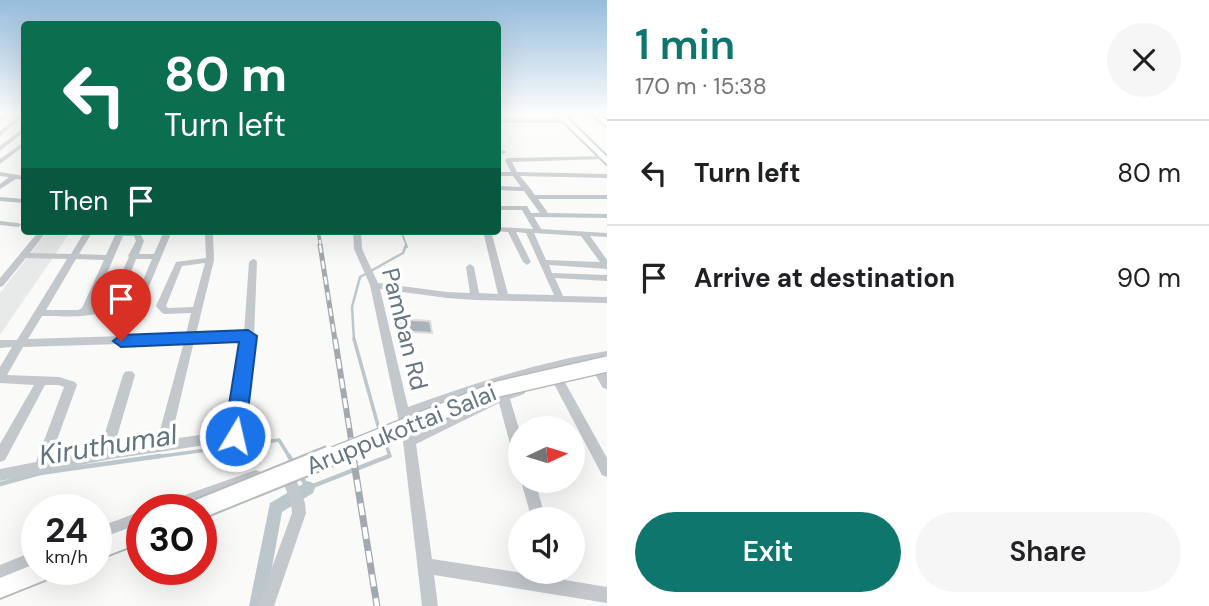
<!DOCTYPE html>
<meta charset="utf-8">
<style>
body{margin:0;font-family:"DM Sans",sans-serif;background:#f6f6f6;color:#202124;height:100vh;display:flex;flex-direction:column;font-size:26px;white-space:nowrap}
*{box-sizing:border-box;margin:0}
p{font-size:23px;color:#757577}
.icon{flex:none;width:38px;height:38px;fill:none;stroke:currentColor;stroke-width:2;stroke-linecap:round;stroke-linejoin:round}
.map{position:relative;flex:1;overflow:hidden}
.drawer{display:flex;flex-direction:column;background:#fff;width:602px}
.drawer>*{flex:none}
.banner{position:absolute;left:21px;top:21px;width:480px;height:214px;border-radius:7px;box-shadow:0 7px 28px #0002;background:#0b6e4f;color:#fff;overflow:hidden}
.needle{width:46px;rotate:86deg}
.buttons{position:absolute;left:508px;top:416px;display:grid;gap:14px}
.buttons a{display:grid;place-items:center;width:77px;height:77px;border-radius:50%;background:#fff;box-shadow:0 7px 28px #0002;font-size:35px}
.speed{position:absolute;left:21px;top:494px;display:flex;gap:14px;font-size:35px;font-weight:700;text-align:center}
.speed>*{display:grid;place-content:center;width:91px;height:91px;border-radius:50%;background:#fff;box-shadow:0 7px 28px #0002;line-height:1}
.speed small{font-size:18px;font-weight:400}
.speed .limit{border:10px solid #d22;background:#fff;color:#111}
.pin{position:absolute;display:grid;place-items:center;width:60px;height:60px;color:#fff;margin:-72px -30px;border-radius:50% 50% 50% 0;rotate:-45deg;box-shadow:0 0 7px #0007}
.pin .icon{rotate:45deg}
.me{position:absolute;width:77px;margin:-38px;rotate:9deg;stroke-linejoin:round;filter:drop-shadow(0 0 5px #0008)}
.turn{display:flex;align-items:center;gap:24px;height:147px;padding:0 28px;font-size:32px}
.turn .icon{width:91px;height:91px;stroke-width:2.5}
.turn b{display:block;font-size:49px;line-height:60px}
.then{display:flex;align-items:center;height:66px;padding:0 28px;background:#0003;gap:14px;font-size:26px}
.round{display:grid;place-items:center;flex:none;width:74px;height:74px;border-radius:37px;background:#f6f6f6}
.overview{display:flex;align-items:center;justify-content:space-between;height:119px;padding:0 28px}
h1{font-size:42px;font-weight:600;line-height:52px;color:#0f766e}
.button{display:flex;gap:14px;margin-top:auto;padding:14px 28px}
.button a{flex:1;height:80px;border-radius:42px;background:#0f766e;color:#fff;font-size:28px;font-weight:600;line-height:80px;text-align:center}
.button a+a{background:#f6f6f6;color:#202124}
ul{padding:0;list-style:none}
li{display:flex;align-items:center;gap:21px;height:105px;padding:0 28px;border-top:2px solid #e0e0e0}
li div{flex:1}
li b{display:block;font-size:26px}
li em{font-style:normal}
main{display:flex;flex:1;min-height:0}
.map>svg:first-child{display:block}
</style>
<main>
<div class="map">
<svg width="607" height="606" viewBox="0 0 607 606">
<rect width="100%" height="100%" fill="#fafaf8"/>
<!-- built -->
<path fill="#e8e9e9" d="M48 231H71L0 335V293Z"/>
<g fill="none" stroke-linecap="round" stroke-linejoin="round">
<!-- stream-far3 -->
<path stroke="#bbc7cb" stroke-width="2" d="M401 231 407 247"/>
<!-- stream-far2 -->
<path stroke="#bbc7cb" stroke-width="2.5" d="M354 340 352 307 360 277 403 253 406 245"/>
<!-- stream-far1 -->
<path stroke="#bbc7cb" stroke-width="3.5" d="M354 339 379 429
M385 442 390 456 385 458
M148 458 279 440 290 458"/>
<!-- stream -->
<path stroke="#bbc7cb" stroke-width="4.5" d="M289 456 293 463
M300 475 308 488 389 456
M0 484 40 473 160 456"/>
<!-- canal -->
<path fill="#bbc7cb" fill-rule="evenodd" d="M308 481 313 483 315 488 313 493 282 512 265 606H249L270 503Z"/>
</g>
<!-- building -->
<path fill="#aab3b9" stroke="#dcdcda" stroke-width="2" d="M395 319 430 321 432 333 396 331Z"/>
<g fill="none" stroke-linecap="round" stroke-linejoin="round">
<!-- major casing -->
<g stroke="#b5babe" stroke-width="4">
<path id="major" d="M556 114H563L607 157V164Z
M591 114H598L607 121V126Z
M142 523V542L96 560V540Z
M37 563V569H58L55 576 0 598V578Z"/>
</g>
<!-- minor -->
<path fill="#c3c8cc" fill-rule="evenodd" d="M4 114H11L0 121V117Z
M21 114H24V116L0 136V131Z
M562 114H607V118L560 117 559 116Z
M497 119H566L569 121 566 123H497Z
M24 128V132L0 151V146Z
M24 142V146L0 164V159Z
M497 149 505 151 506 152 503 154 497 153Z
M603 156 606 158 605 159 512 162 517 172 607 174V178L520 176 530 188 535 195H607V199H538L548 213 607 214V218L534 217 541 229 607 233V237L590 236 607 260V269L549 265 552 273 607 275V281L555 278 563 296 607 297V303L475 300 447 298 380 289 408 407C473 384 538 362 607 351V359C539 370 475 392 410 417L414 433C435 423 506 385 524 388L526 391 524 394 510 399 520 432V461L515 459 513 455 499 403 416 444 432 559 548 577 546 572H562L565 580 607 587V603L434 575 438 606H422L403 441 370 285 354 249 353 231H361L362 249 378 283 447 292 470 293 466 267 470 264 474 267 479 293 498 294 483 231H491L508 294 554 295 526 233 516 232 531 262 527 265 523 262 508 232 496 231H497V227L533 229 522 210H497V206H527L531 213H540L524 191 497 190V186L521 187 513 176H497V172H511L505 160 508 158ZM534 233 581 236 600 262 546 260Z
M0 172 24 176V180L16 179 0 189V184L9 177 0 176Z
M0 197 24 199V203L0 201Z
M0 221 18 223 22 225 18 227 0 225Z
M39 231H47L30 253 71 254 85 231H93L79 254 106 255 117 231H159L155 233 141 235 144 241 139 254H154L164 231H172L140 308H134L132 306 152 259H136C131 271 124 295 116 304 104 320 60 316 42 316L28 339 186 334 191 313 165 314 162 313 156 306 176 262 206 258 205 234 209 232 213 234 214 260 196 334 244 333 249 262 253 259 256 260 257 262 253 362 241 436 240 440 111 459 0 481V469L36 462 64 387 59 385H45L5 460 0 462V444L34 385 0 383V367L12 347 0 348V340H17L67 259 26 258 3 286 0 287V278ZM123 236H134L136 241 128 256 129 257 109 300 102 306 92 308ZM76 259 104 260 82 308 78 310H46ZM205 263 193 307 168 308 166 306 182 266ZM243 340 241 362 229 431 171 439 194 341ZM184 342 157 441 114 447 135 375 133 372 129 371 125 372 123 375 100 449 50 459 77 385 75 382 59 377 7 375 23 347Z
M599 367 603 368 607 375V389L603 388 593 371 595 368Z
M558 376 562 377 607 458V477L602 475 552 380 554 377Z
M286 465 291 467 293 471 305 503 306 513 274 606H258L292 513 291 503 279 471 281 467Z
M256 470 261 472 263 476 261 480 183 509H158L160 504 165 502Z
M521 481H535L546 520H532Z
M142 511V525L96 543V528Z
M37 550V566L0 581V565Z"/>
<!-- major -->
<use href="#major" fill="#fff" fill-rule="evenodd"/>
<!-- rail-far3 casing -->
<g stroke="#a2aab0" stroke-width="3.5">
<path id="rail-far3" d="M318 231 321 247"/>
</g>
<!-- rail-far2 casing -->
<g stroke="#a2aab0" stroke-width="5">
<path id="rail-far2" d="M320 245 335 340"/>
</g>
<!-- rail-far1 casing -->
<g stroke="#a2aab0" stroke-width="6">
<path id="rail-far1" d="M335 339 354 458"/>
</g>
<!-- rail casing -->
<g stroke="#a2aab0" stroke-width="7">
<path id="rail" d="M353 456 377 606"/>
</g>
<!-- rail-far3 -->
<use href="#rail-far3" stroke="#fff" stroke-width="2" stroke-dasharray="4.5" stroke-linecap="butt"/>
<!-- rail-far2 -->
<use href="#rail-far2" stroke="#fff" stroke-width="2.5" stroke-dasharray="8" stroke-linecap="butt"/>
<!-- rail-far1 -->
<use href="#rail-far1" stroke="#fff" stroke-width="3.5" stroke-dasharray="10" stroke-linecap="butt"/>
<!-- rail -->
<use href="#rail" stroke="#fff" stroke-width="4.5" stroke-dasharray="12" stroke-linecap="butt"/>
<!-- major-bridge-far1 casing -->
<g stroke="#b5babe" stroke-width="18" stroke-linecap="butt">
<path id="major-bridge-far1" d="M326 458 498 389 607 364"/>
</g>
<!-- major-bridge casing -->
<g stroke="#b5babe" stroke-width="23" stroke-linecap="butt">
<path id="major-bridge" d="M199 509 330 456"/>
</g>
<!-- major-bridge-far1 -->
<use href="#major-bridge-far1" stroke="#fff" stroke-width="15"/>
<!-- major-bridge -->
<use href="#major-bridge" stroke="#fff" stroke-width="19"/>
</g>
<!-- sky -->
<linearGradient id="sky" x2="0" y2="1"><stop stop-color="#96bcdc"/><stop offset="0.57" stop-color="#fdfdfc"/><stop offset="1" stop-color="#fdfdfc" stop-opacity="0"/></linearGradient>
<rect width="607" height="199" fill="url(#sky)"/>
<!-- route -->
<path fill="#1a73e8" stroke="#114b97" stroke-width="2" d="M248 330 257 336 245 436 242 442 235 445 227 442 224 436 239 342 121 347 113 341 121 335Z"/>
<g text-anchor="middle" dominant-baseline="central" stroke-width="7" stroke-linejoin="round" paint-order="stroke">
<!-- near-street labels -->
<g font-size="24" fill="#657683" stroke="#fff">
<text transform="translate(405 329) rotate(76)">Pamban Rd</text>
<text transform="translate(401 429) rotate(-22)">Aruppukottai Salai</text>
</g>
<!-- near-water labels -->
<g font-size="28" font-style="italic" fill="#60757c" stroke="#fff">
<text transform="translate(108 445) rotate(-9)">Kiruthumal</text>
</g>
</g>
</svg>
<div class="buttons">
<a><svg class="needle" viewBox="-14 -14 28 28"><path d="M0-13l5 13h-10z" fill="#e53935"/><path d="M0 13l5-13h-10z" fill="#757577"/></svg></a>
<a><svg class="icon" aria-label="sound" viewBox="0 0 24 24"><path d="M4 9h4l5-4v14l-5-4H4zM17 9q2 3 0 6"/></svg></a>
</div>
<div class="speed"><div>24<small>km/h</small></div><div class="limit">30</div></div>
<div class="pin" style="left:121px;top:341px;background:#d93025"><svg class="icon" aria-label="arrive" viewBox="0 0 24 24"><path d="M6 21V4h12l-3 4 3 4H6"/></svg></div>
<svg class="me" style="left:235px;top:436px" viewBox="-20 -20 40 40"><circle r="17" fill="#1a73e8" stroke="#fff" stroke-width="3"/><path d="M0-11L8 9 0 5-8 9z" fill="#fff"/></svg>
<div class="banner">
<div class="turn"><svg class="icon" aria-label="left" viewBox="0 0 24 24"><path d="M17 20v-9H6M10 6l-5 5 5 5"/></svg><div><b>80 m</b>Turn left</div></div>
<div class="then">Then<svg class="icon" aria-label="arrive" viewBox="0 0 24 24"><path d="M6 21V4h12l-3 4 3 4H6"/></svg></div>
</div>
</div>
<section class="drawer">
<div class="overview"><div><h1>1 min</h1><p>170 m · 15:38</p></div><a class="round"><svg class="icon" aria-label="close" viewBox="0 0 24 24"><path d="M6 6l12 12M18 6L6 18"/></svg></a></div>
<ul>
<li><svg class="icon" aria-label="left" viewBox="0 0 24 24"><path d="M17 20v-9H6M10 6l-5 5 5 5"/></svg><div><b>Turn left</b></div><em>80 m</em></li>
<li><svg class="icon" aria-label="arrive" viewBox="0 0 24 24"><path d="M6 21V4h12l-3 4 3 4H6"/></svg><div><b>Arrive at destination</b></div><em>90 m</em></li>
</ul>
<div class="button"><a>Exit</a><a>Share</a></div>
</section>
</main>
